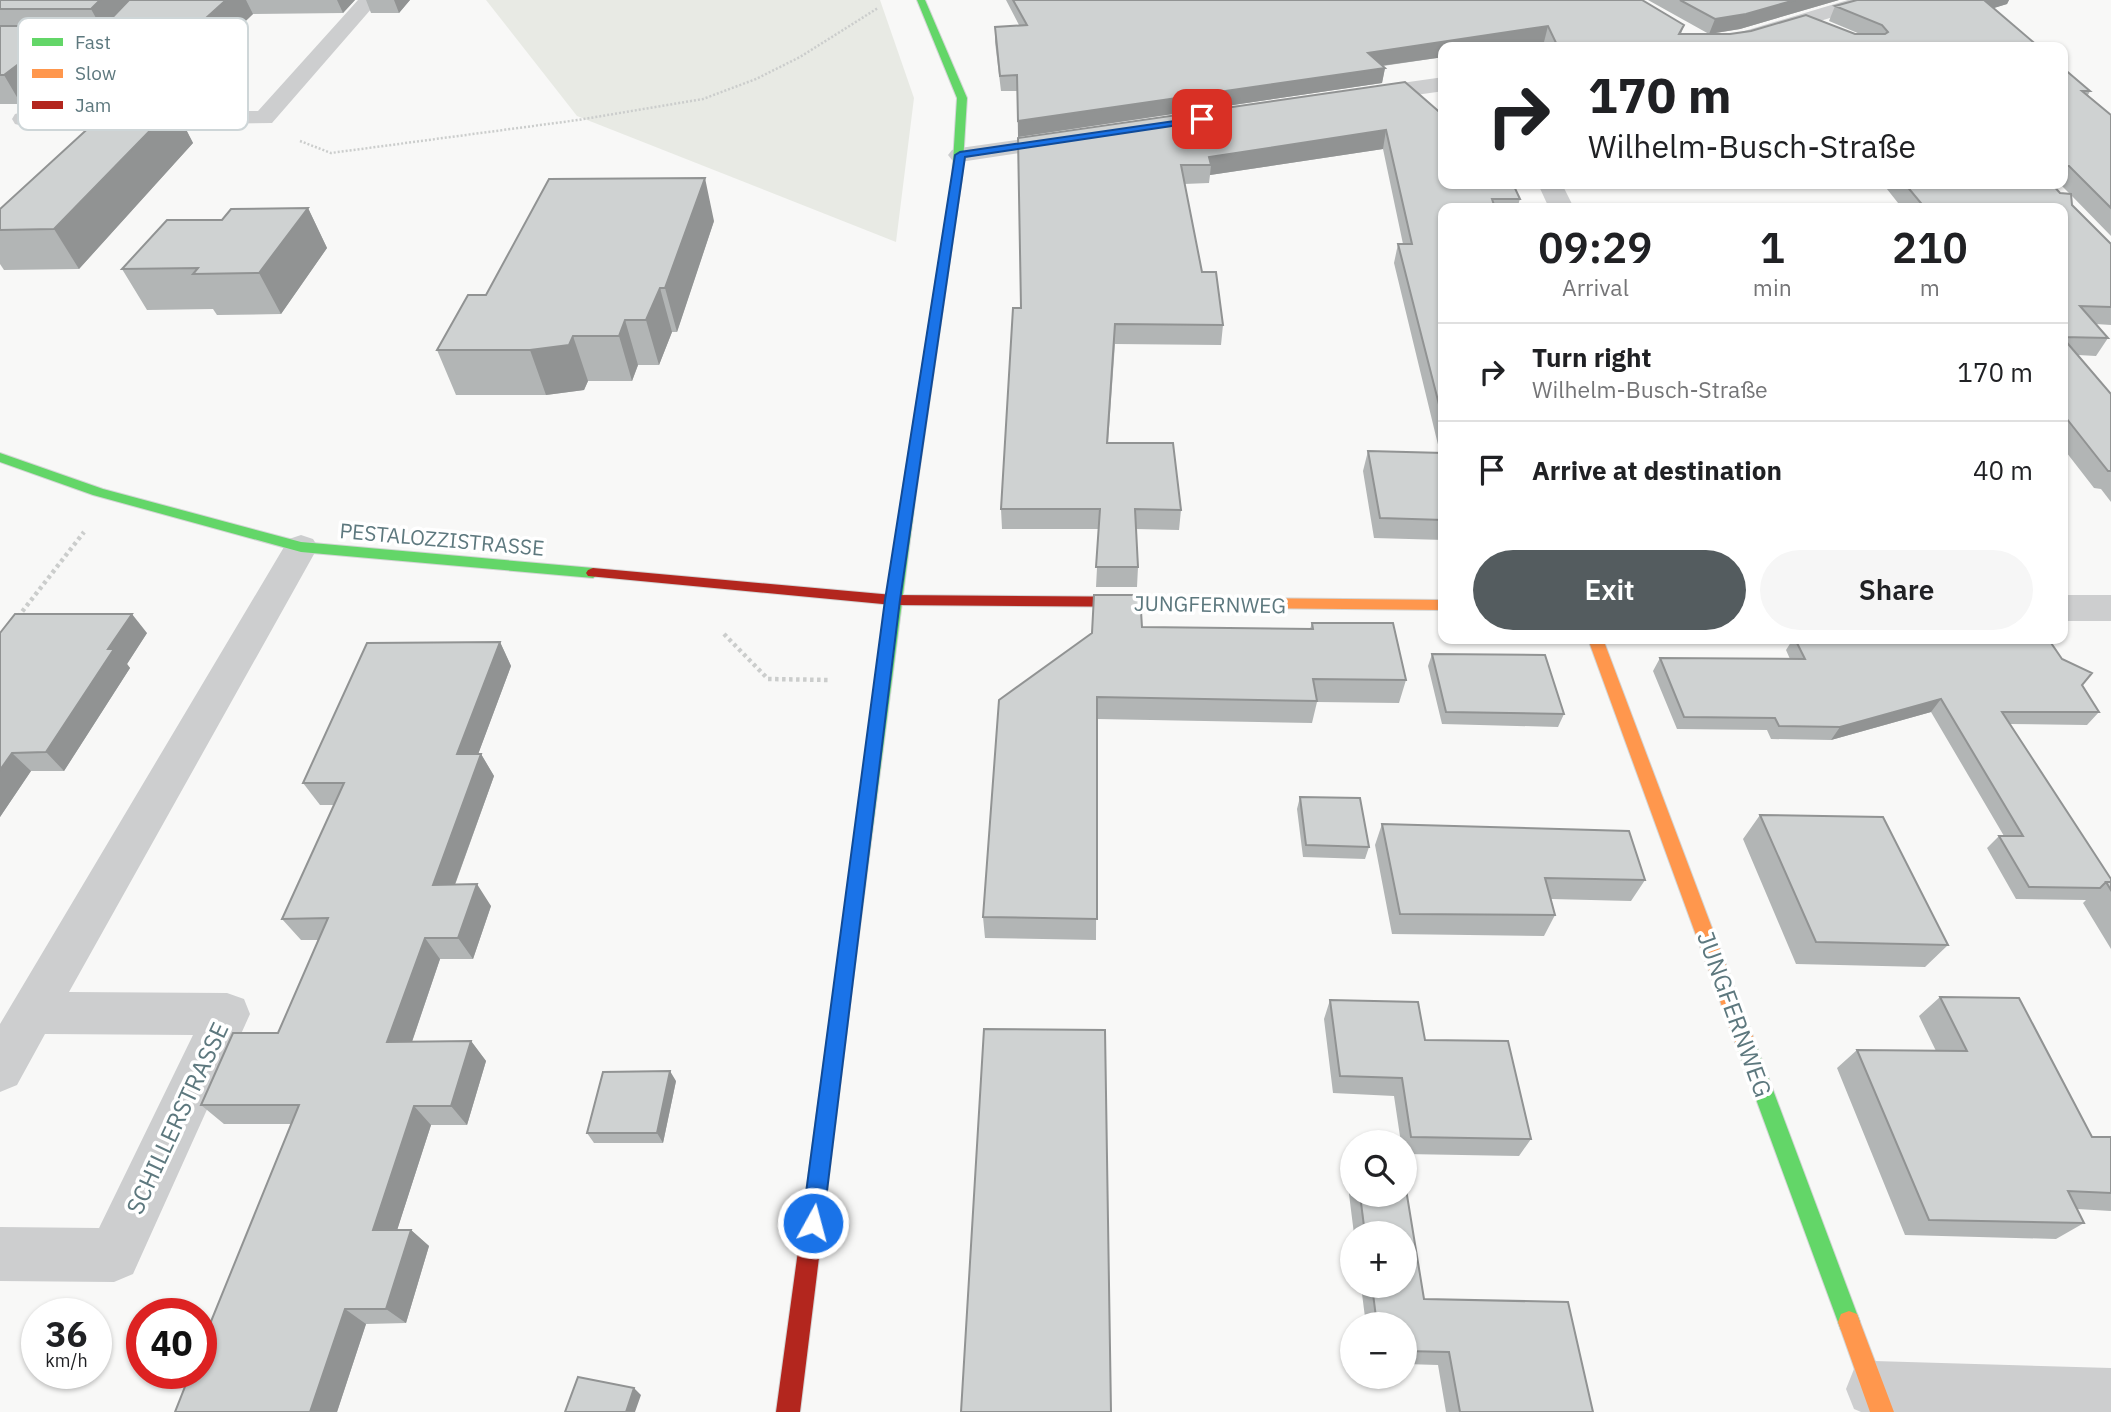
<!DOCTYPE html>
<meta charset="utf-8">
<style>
body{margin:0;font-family:"IBM Plex Sans",sans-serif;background:#f6f6f6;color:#202124;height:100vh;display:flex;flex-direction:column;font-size:26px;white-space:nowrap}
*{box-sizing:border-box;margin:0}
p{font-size:23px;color:#757577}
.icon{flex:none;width:38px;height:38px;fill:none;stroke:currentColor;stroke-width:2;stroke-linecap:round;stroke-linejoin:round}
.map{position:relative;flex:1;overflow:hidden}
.sheet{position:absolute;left:1438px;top:203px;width:630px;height:441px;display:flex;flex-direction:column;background:#fff;border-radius:14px;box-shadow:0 2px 5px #0004}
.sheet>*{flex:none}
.hud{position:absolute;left:1438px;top:42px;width:630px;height:147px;border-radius:14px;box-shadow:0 2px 5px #0004;background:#fff;color:#202124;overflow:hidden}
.tools{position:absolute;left:1340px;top:1130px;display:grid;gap:14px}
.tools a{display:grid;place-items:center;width:77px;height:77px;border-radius:50%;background:#fff;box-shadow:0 2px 5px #0004;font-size:35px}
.speed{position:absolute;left:21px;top:1298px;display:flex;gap:14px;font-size:35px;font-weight:700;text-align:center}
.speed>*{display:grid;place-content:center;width:91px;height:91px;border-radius:50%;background:#fff;box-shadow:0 2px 5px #0004;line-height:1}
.speed small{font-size:18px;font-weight:400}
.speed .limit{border:10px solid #d22;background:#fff;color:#111}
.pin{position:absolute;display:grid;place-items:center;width:60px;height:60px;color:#fff;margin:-30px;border-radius:14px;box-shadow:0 4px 10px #0006}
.me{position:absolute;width:77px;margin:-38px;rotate:7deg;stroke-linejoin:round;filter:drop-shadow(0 0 5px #0008)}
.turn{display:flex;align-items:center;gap:24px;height:147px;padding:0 35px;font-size:32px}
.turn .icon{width:91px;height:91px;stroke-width:2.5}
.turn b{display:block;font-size:49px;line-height:60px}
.eta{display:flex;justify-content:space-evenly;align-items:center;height:119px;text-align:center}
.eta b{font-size:42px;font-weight:600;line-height:49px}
.primary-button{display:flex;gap:14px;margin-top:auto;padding:14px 35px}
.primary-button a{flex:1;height:80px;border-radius:42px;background:#545c5f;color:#fff;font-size:28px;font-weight:600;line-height:80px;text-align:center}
.primary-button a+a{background:#f6f6f6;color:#202124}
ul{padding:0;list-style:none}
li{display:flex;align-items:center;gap:21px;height:98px;padding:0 35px;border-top:2px solid #e0e0e0}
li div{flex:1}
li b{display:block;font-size:26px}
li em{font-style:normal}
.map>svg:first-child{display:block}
</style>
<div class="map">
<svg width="2111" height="1412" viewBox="0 0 2111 1412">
<rect width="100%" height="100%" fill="#f8f8f7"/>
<!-- green -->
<path fill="#e8eae4" d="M486 0H880L914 98 896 242 577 116Z"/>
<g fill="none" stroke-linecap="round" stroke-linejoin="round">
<!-- fast casing -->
<g stroke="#d3d5d5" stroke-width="2">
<path id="fast" d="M917 0H925L967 98 962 178 957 181 952 178 957 98Z
M0 453 103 489 301 542 593 568 600 573 593 578 301 552 93 495 0 462Z
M909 490 916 494 854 973 852 979 845 981 838 979 836 973 902 494Z
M1745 1033 1752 1036 1755 1042 1860 1322 1857 1330 1849 1333 1841 1330 1838 1322 1735 1042 1738 1036Z"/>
</g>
<!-- slow casing -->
<g stroke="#d3d5d5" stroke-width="2">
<path id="slow" d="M957 175 962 178 916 494 909 498 902 494 952 178Z
M1157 597 1444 600V610L1157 607 1150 602Z
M1588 639H1603L1755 1042 1752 1048 1745 1051 1738 1048 1735 1042Z
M1849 1311 1857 1314 1894 1412H1870L1838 1322 1841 1314Z"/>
</g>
<!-- jam casing -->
<g stroke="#d3d5d5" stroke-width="2">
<path id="jam" d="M593 568 893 595 1157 597 1164 602 1157 607 893 605 588 576 586 573 588 570Z
M845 965 852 967 854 973 800 1412H776L836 973 838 967Z"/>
</g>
<!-- path-far1 -->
<path stroke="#cbcdcc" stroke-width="2.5" stroke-dasharray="2 2" stroke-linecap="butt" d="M300 141 331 153 578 120 703 99 756 79 800 57 878 8"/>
<!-- path -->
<path stroke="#cbcdcc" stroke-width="4.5" stroke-dasharray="3.5 3.5" stroke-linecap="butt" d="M18 617 84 532
M724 634 768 679 830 680"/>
<!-- street -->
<path fill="#cdcecf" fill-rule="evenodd" d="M358 0H379L272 123 23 126 15 124 12 119 15 114 23 112 258 111Z
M1848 0H1879L1876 4 1744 44 1724 47H1674L1678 43 1741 32Z
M1444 77V91L1359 103 1351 101 1348 96 1351 91 1359 89Z
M1071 132 1079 134 1083 139 1079 144 960 162 952 160 948 155 952 150 960 148Z
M1538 184H1562L1574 208H1549Z
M301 535 313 539 318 547 69 992 227 993 244 999 250 1014 133 1274 114 1282 0 1281V1227L99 1228 193 1035 45 1034 17 1085 0 1092V1024L284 547 289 539Z
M2063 595H2111V621H2063Z
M1874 1361 2111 1368V1412H1861L1854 1409 1846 1389 1854 1369Z"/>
<!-- fast -->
<use href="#fast" fill="#63d668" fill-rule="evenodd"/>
<!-- slow -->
<use href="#slow" fill="#ff974d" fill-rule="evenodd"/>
<!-- jam -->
<use href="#jam" fill="#b3261e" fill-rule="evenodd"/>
</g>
<!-- wall -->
<path fill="#b2b5b5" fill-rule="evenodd" d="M0 0H355L343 13 253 14 165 98 174 106 193 143 79 269 4 270 0 264V209L116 103 57 104 46 84 21 104H0ZM75 37H90L79 44Z
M366 0H410L399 13H371Z
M1006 0H1642L1684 25 1681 34H1709L1648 0H1839L1740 29 1710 34H1860L1829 21 1835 6 1857 0H2009L2007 4 1993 8 2039 47H1547L1544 42 1383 66 1385 68 1382 83 1018 137 1017 91H1001L995 42V27L1019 25Z
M2063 68 2090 91 2088 95 2111 115V236L2071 195 2072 205 2111 244V325L2096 324 2108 338 2096 356 2078 355 2111 394V502L2101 489 2094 488 2063 448V208H1902L1883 184H2052L2060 193 2070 194 2060 184H2063Z
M1405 82 1520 199 1517 208H1444V540L1374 538 1363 471 1368 451 1440 453 1394 263 1398 244H1403L1383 149 1210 175 1209 183 1184 184 1202 272 1223 325 1221 345 1115 344 1108 443 1181 510 1179 530 1136 529 1138 567 1137 587H1096L1099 529H1002L1001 509 1021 308 1018 138Z
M308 208 327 248 281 314 217 315 213 309 147 310 122 269 222 220Z
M714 221 677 332H672L659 365H638L632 381H588L584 390 546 395H456L437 350Z
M1312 623 1406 680 1399 703 1317 702 1312 723 1097 719 1096 940 985 938 983 917 999 700 1142 627 1310 629Z
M0 633H147L127 664 130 668 64 771H31L0 817Z
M1793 639H1933L2062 659 2082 685 2099 712 2087 725 2010 724 2111 879V949L2083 903 2086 900 2016 899 1987 848 1999 836H2004L1931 712 1831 740 1771 739 1767 730 1677 729 1653 671 1660 658 1790 659 1786 650Z
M500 642 511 666 478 754H481L494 776 455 885 491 906 473 959H440L412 1042 471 1041 486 1061 467 1125H431L397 1230H411L429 1246 406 1323 366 1324 337 1412 291 1124H224L201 1105 278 1033 319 940H301L282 919 334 805H320L303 783Z
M1432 654 1564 714 1558 727 1442 724 1428 666Z
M1300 797 1369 847 1365 859 1303 857 1297 809Z
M1760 815 1948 945 1925 967 1796 964 1743 839Z
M1382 824 1645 880 1631 901 1551 899 1555 915 1544 936 1392 934 1375 845Z
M1940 997 2092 1137H2111V1211L2077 1209 2084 1223 2056 1239 1905 1235 1837 1068 1857 1050 1936 1051 1919 1016Z
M1330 1000 1425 1040 1531 1139 1519 1156 1405 1154V1143H1401L1394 1096 1333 1093 1324 1019Z
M676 1081 663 1143H594L587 1133Z
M1353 1187V1195H1405L1424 1299 1593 1412H1446L1438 1365 1405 1364V1325H1366L1361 1286H1405V1234H1354L1349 1194Z"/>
<!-- shaded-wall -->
<path fill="#919393" d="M100 0H140L106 36 91 9Z
M226 0H246L253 14 160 103 144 74Z
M337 0H355L343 13Z
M394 0H410L399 13Z
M1795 0H1839L1740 29 1709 34 1715 19Z
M1983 0H2009L2007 4 1975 14Z
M69 26 84 54 40 75 46 84 21 104 4 75Z
M1548 26 1544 42 1506 47H1444V57L1365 68 1368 53Z
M1385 68 1382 83 1018 137V121Z
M174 106 193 143 79 269 54 229Z
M1386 130 1383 149 1210 175 1211 165 1209 157Z
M705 178 714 221 677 332 665 288Z
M308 208 327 248 281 314 259 273Z
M660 288 672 332 659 365 646 320Z
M625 320 638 365 632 381 619 336Z
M573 336 588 381 584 390 546 395 530 350Z
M132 614 147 633 127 664 130 668 64 771 46 752 108 649Z
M500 642 511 666 470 776 457 754Z
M1941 699 1931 712 1831 740 1840 727Z
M12 753 31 771 0 817V770Z
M481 754 494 776 447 906 433 885Z
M477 884 491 906 473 959 458 938Z
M425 938 440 959 405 1062 387 1042Z
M471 1041 486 1061 467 1125 451 1106Z
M670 1071 676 1081 663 1143 657 1133Z
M414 1106 431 1125 392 1246 373 1230Z
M411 1230 429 1246 406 1323 386 1309Z
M345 1309 366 1324 337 1412H310Z
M634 1388 641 1395 635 1412H626Z"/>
<!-- building -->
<path fill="#cfd2d2" stroke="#919393" stroke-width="2" d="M0 0H100L91 9H0Z
M129 0H226L144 74 40 75 107 23Z
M1013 0H1642L1684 25 1679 34H1730L1751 31 1806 15 1855 34H1885L1888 32 1882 25 1835 6 1857 0H1984L2039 47H1558L1548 26 1368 53 1385 68 1018 121 1017 75 1000 76 995 27 1027 25Z
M1680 0H1795L1746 14 1715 19Z
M0 26H69L4 75H0Z
M2063 68 2090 91H2082L2111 115V208L2069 166H2063Z
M1405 82 1444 116V184H1513L1520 199H1492L1495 208H1444V424L1398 244H1412L1386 130 1209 157 1211 165H1181L1202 272H1216L1223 325 1115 324 1107 443H1173L1181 510 1135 509 1138 567H1096L1100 509H1001L1013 308H1021L1018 138Z
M130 90H157L174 106 54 229 0 230V209Z
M705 178 665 288H660L646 320H625L619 336H573L569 345 530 350H437L468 295H486L549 179Z
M1905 184H2052L2060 193 2071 194 2072 205 2111 244V307L2080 306 2108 338 2063 337V208H1925Z
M308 208 259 273 193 274 198 268 122 269 167 220H222L231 209Z
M2063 338 2111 394V471H2108L2063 414Z
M1368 451 1444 453V520L1380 518Z
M1094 595H1140L1142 627 1313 629 1312 623H1393L1406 680 1313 679 1317 701 1097 697V919L983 917 999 700 1092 633Z
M15 614H132L108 649H114L46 752 12 753 0 770V633Z
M1795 639 2049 640 2062 659 2092 673 2082 685 2099 712H2002L2111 879V882H2106L2100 888 2029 887 1999 836H2023L1941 699 1840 727 1779 726 1775 718 1684 717 1660 658 1805 659Z
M500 642 457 754H481L433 885 477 884 458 938H425L387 1042 471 1041 451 1106H414L373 1230H411L386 1309H345L310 1412H175L190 1374H201V1346L299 1105H201L233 1033H278L328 918 282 919 344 783H303L367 643Z
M1432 654 1545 655 1564 714 1446 712Z
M1300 797 1360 798 1369 847 1306 845Z
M1760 815 1883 817 1948 945 1816 942Z
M1382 824 1629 831 1645 880 1545 878 1555 915 1400 914Z
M2106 882H2111V890Z
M1940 997 2019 998 2092 1137H2111V1193L2068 1191 2084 1223 1929 1220 1857 1050 1967 1051Z
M1330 1000 1418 1002 1425 1040 1508 1041 1531 1139 1411 1137 1402 1078 1340 1076Z
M984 1029 1105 1030 1111 1412H961Z
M670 1071 657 1133H587L603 1072Z
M1405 1183 1424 1299 1568 1302 1593 1412H1460L1449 1352 1405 1351V1325H1377L1372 1286H1405V1234H1365L1360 1195H1405Z
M578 1377 634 1388 626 1412H565Z"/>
<!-- route -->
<path fill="#1a73e8" stroke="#114b97" stroke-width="2" d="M1202 117 1207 119 1205 121 965 157 900 600 823 1223 820 1230 813 1234 805 1230 802 1223 885 600 955 155 960 152Z"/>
<g text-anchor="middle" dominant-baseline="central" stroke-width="7" stroke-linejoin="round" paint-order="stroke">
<!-- street labels -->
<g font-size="21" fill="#5d787e" stroke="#fff">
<text transform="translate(442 539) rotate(5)">PESTALOZZISTRASSE</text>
<text transform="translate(1210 604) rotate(1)">JUNGFERNWEG</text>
</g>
<!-- near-street labels -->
<g font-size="24" fill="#5d787e" stroke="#fff">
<text transform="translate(1735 1014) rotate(70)">JUNGFERNWEG</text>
<text transform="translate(177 1118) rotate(-65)">SCHILLERSTRASSE</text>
</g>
</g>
<!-- legend -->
<rect x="18" y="18" width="230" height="112" rx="10" fill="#fff" stroke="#ced6d8" stroke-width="2"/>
<rect x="32" y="38" width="31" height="8" fill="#63d668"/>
<rect x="32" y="69" width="31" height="9" fill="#ff974d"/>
<rect x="32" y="101" width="31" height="8" fill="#b3261e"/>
<g font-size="19" fill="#5d787e">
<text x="75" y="49">Fast</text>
<text x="75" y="80">Slow</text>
<text x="75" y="112">Jam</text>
</g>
</svg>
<div class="tools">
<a><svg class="icon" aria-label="search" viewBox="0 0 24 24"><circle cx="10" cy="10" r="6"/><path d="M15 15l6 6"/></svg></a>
<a>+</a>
<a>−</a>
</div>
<div class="speed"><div>36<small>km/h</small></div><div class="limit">40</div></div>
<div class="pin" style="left:1202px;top:119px;background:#d93025"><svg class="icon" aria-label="arrive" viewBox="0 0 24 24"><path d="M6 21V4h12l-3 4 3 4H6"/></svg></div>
<svg class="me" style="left:813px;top:1223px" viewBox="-20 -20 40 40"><circle r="17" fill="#1a73e8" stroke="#fff" stroke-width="3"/><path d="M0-11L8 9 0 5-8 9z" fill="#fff"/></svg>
<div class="hud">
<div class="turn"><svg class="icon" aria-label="right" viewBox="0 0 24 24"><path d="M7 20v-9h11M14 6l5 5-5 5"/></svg><div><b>170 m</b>Wilhelm-Busch-Straße</div></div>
</div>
<section class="sheet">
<div class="eta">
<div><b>09:29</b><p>Arrival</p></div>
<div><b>1</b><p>min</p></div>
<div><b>210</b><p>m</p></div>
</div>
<ul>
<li><svg class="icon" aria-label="right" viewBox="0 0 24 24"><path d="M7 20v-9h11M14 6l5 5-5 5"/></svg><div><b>Turn right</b><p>Wilhelm-Busch-Straße</p></div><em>170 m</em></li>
<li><svg class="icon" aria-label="arrive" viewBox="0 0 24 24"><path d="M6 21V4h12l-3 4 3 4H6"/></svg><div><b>Arrive at destination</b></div><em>40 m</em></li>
</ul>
<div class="primary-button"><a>Exit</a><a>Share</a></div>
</section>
</div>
